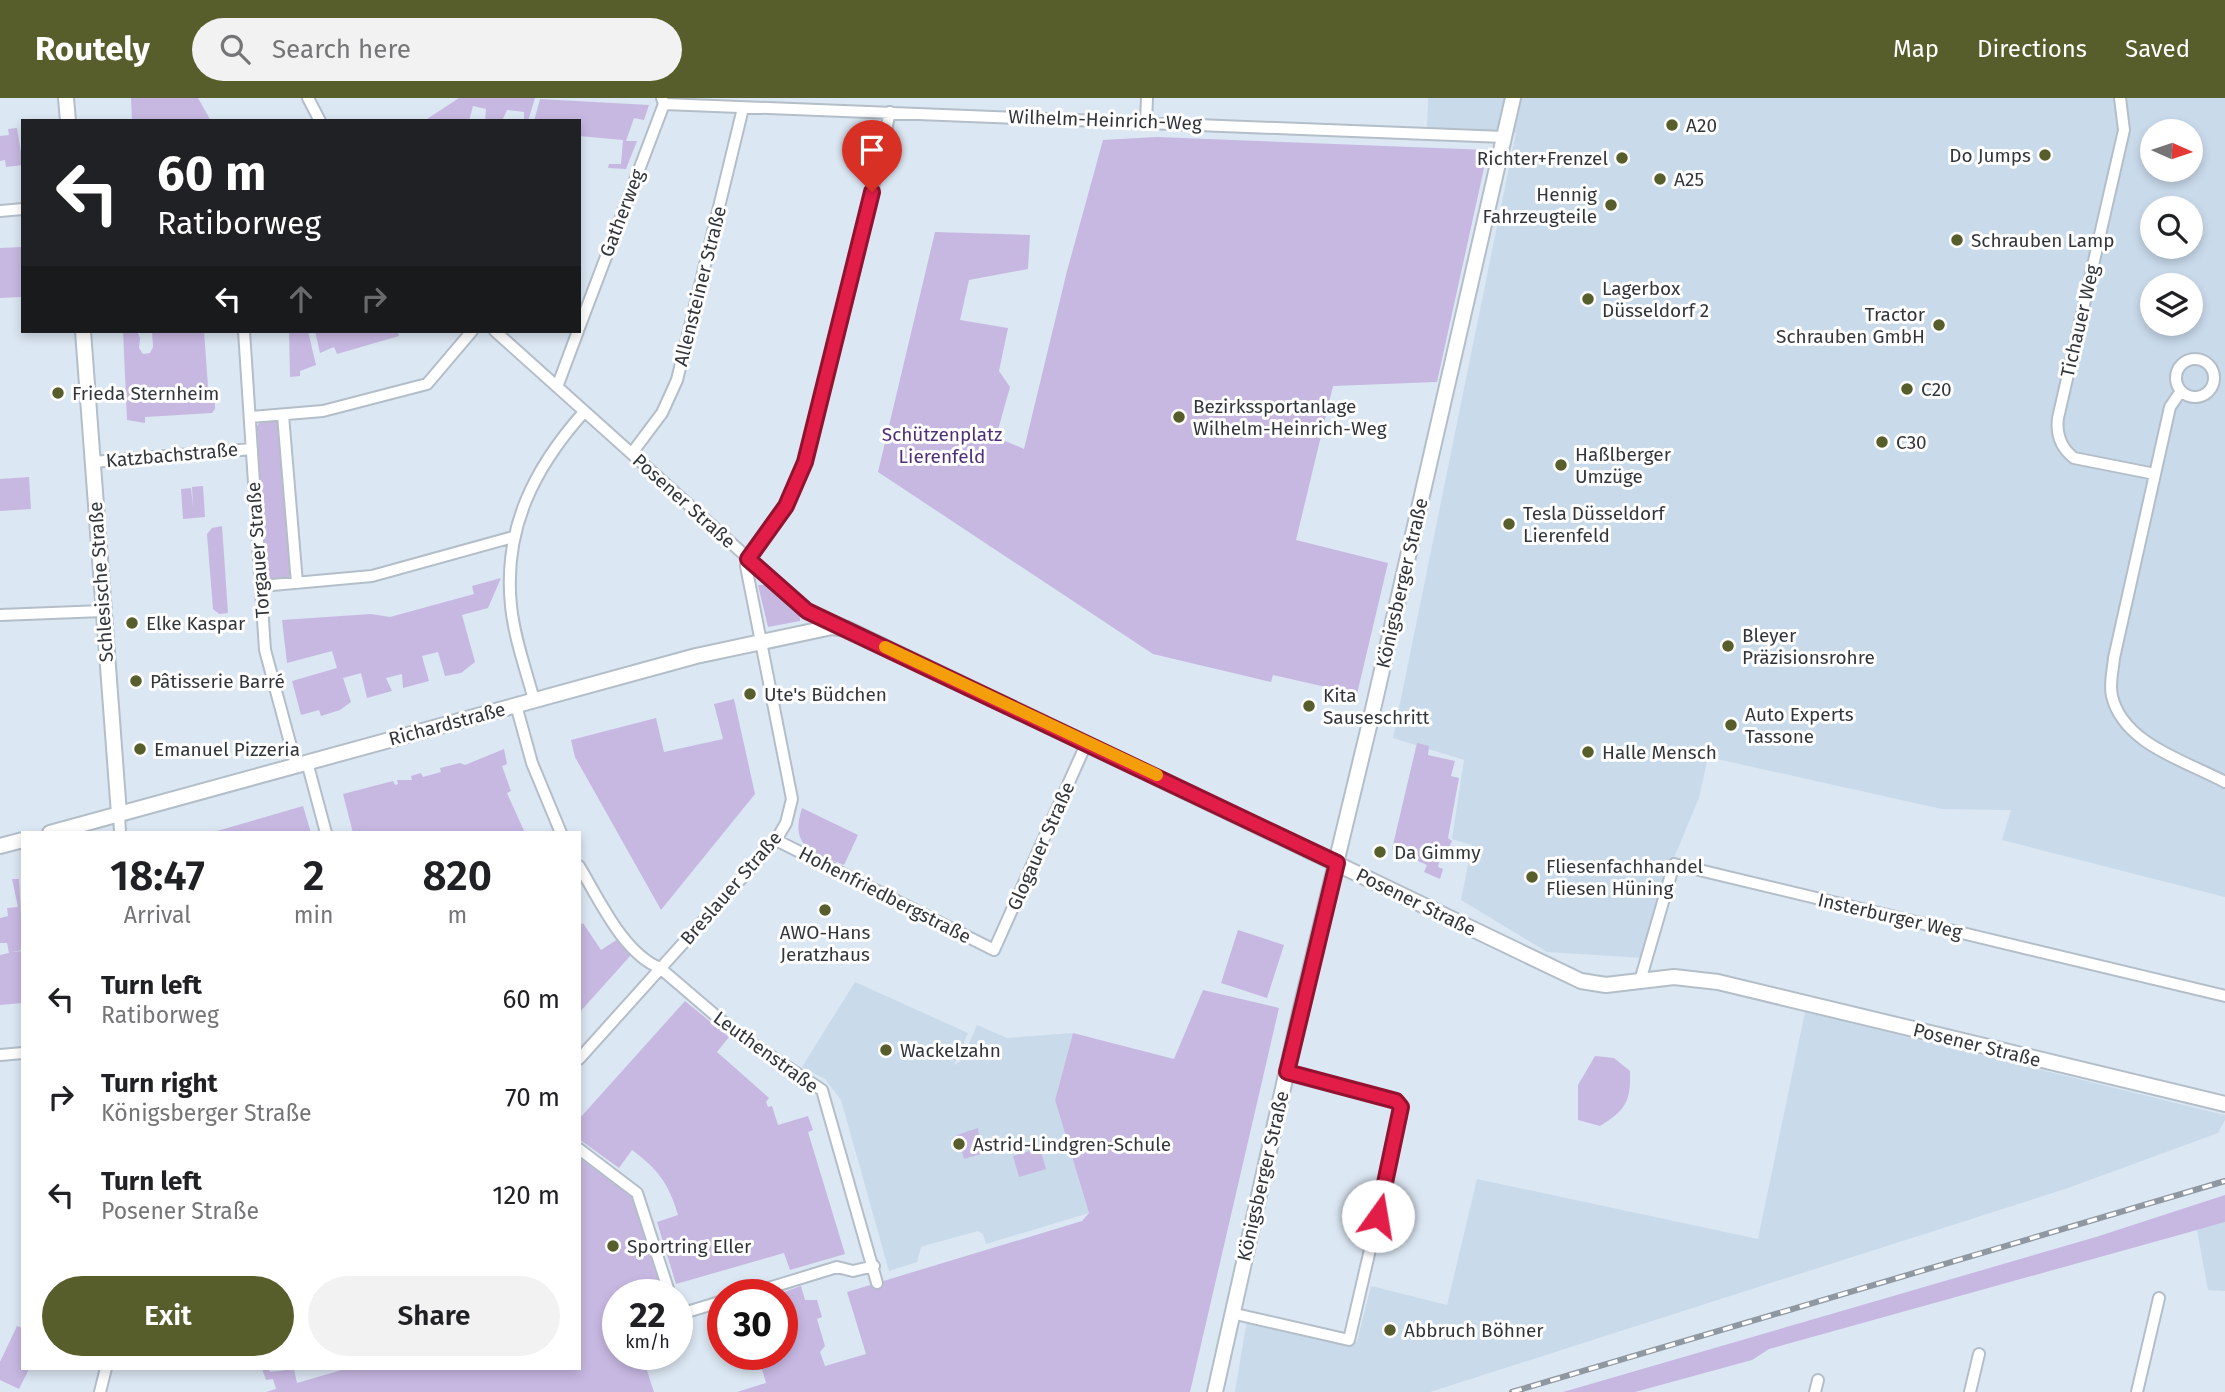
<!DOCTYPE html>
<meta charset="utf-8">
<style>
body{margin:0;font-family:"Fira Sans",sans-serif;background:#f2f2f2;color:#202124;height:100vh;display:flex;flex-direction:column;font-size:26px;white-space:nowrap}
*{box-sizing:border-box;margin:0}
p{font-size:23px;color:#757577}
.icon{flex:none;width:38px;height:38px;fill:none;stroke:currentColor;stroke-width:2;stroke-linecap:round;stroke-linejoin:round}
.map{position:relative;flex:1;overflow:hidden}
.details{position:absolute;left:21px;top:733px;width:560px;height:539px;display:flex;flex-direction:column;background:#fff;border-radius:0px;box-shadow:0 4px 10px #0003}
.details>*{flex:none}
.hud{position:absolute;left:21px;top:21px;width:560px;height:214px;border-radius:0px;box-shadow:0 4px 10px #0003;background:#202124;color:#fff;overflow:hidden}
.needle{width:46px;rotate:93deg}
.buttons{position:absolute;left:2140px;top:21px;display:grid;gap:14px}
.buttons a{display:grid;place-items:center;width:63px;height:63px;border-radius:50%;background:#fff;box-shadow:0 4px 10px #0003;font-size:35px}
.speed{position:absolute;left:602px;top:1181px;display:flex;gap:14px;font-size:35px;font-weight:700;text-align:center}
.speed>*{display:grid;place-content:center;width:91px;height:91px;border-radius:50%;background:#fff;box-shadow:0 4px 10px #0003;line-height:1}
.speed small{font-size:18px;font-weight:400}
.speed .limit{border:10px solid #d22;background:#fff;color:#111}
.pin{position:absolute;display:grid;place-items:center;width:60px;height:60px;color:#fff;margin:-72px -30px;border-radius:50% 50% 50% 0;rotate:-45deg;box-shadow:0 0 7px #0007}
.pin .icon{rotate:45deg}
.me{position:absolute;width:77px;margin:-38px;rotate:13deg;stroke-linejoin:round;filter:drop-shadow(0 0 5px #0008)}
.turn{display:flex;align-items:center;gap:24px;height:147px;padding:0 21px;font-size:32px}
.turn .icon{width:91px;height:91px;stroke-width:2.5}
.turn b{display:block;font-size:49px;line-height:60px}
.lanes{display:flex;align-items:center;height:66px;padding:0 21px;background:#0003;justify-content:center;gap:35px;direction:ltr}
.lanes .off{opacity:.35}
.eta{display:flex;justify-content:space-evenly;align-items:center;height:119px;text-align:center}
.eta b{font-size:42px;font-weight:600;line-height:49px}
.cta{display:flex;gap:14px;margin-top:auto;padding:14px 21px}
.cta a{flex:1;height:80px;border-radius:42px;background:#575e2c;color:#fff;font-size:28px;font-weight:600;line-height:80px;text-align:center}
.cta a+a{background:#f2f2f2;color:#202124}
ul{padding:0;list-style:none}
li{display:flex;align-items:center;gap:21px;height:98px;padding:0 21px}
li div{flex:1}
li b{display:block;font-size:26px}
li em{font-style:normal}
header{display:flex;align-items:center;gap:42px;box-sizing:border-box;height:98px;padding:0 35px;background:#575e2c;color:#fff}
header strong{font-size:33px}
nav{display:flex;gap:38px;margin-inline-start:auto;font-size:24px}
.search{width:490px;height:63px;background:#f2f2f2;display:flex;align-items:center;gap:18px;box-sizing:border-box;padding:0 24px;border-radius:38px;color:#757577;font-size:26px}
.map>svg:first-child{display:block}
</style>
<header>
<strong>Routely</strong>
<div class="search"><svg class="icon" aria-label="search" viewBox="0 0 24 24"><circle cx="10" cy="10" r="6"/><path d="M15 15l6 6"/></svg>Search here</div>
<nav><a>Map</a><a>Directions</a><a>Saved</a></nav>
</header>
<div class="map">
<svg width="2225" height="1294" viewBox="0 0 2225 1294">
<rect width="100%" height="100%" fill="#dbe7f3"/>
<!-- built -->
<path fill="#c9daeb" fill-rule="evenodd" d="M1428 0H2225V799L2002 742 2011 712 1942 711 1708 659 1699 700 1671 767 1644 860 1547 854 1461 802 1472 747 1452 741 1464 662 1393 640 1516 35 1427 31ZM2152 33H2191V72H2152ZM2152 110H2191V149H2152ZM2152 187H2191V226H2152Z
M855 884 968 935 954 967 962 962 977 927 1007 940 1073 935 1055 1002 1089 1115 986 1146 983 1136 978 1133 927 1147 921 1149 917 1164 889 1173 841 1002 825 981 802 969Z
M1805 914 2225 1017V1022L2218 1035 2065 1091 1430 1294H1235L1248 1216 1357 1244 1371 1188 1447 1207 1477 1081 1758 1141Z
M2225 1124V1193L2208 1192 2197 1132Z"/>
<!-- green -->
<path fill="#c7b8e2" d="M131 0H198L211 23H132Z
M459 0H535L528 23H524V14L507 12 502 23H485L486 11 473 8 469 23H424Z
M540 1 649 7 644 22 634 20 626 43H637L626 71 608 70 609 66H621L623 42 579 38V23H534Z
M17 30 23 67 6 69 5 62 0 63V38L9 37 8 31Z
M1157 39 1488 52 1437 284 1333 288 1296 442 1388 465 1357 596 1273 577 1271 584 1153 556 878 374 935 134 1030 137 1028 171 969 182 960 222 1008 230 999 273 1010 289 996 339 1024 351 1067 173 1103 42Z
M22 149 21 199 0 200V150Z
M123 233H137L140 240 139 250 143 256 150 255 153 249 152 233H204L209 302H215V311L212 315 145 319V325L127 322Z
M289 233H308L316 267 300 273V278L290 279Z
M315 233H398L399 238 337 256 334 249 320 255Z
M280 323 291 477C287 483 272 484 265 481L255 331 260 324Z
M29 379 31 411 0 413V381Z
M203 388 205 419 183 421 181 391 191 390 193 409 192 389Z
M222 428 228 515 219 516 213 511 207 436 212 430Z
M501 480 488 510 462 517 475 564 461 575 445 578 438 554 422 558 429 583 403 590 402 576 386 580 392 593 367 600 361 575 343 580 351 604 340 612 321 618 319 612 301 617 292 583 337 570 332 553 287 565 282 522 371 516 390 519 474 496 472 488Z
M758 487H766L800 518V523L768 529Z
M734 601 755 696 661 812 575 659 571 642 656 620 664 654 723 641 714 606Z
M1417 645 1429 648 1428 657 1455 663 1451 678 1459 680 1448 740 1452 743 1447 754 1442 753 1438 769 1443 771 1440 781 1424 774 1427 767 1392 751Z
M504 651 507 666 502 668 511 693 507 695 525 735H353L343 696 393 683 395 687 398 686 397 682H412L411 678 421 675 423 679 441 674 440 670 460 665 465 667Z
M303 708 311 735H210Z
M802 710 858 737 844 767C813 753 789 750 802 710Z
M12 781H19L23 852 11 854 23 853V905L0 907V857L9 855 7 845H0V820L8 818 7 810 18 809Z
M583 825 601 852 618 841 631 857 579 915V828Z
M1238 832 1284 847 1267 900 1221 885Z
M1203 892 1279 910 1190 1294H737L766 1285 758 1257 782 1256V1229L791 1227 781 1195 801 1188 805 1202H817L822 1219 817 1221 825 1248 820 1254 825 1268 866 1256 847 1194 1082 1123 1089 1115 1055 1002 1073 935 1174 961Z
M685 903 729 939 717 954 769 1000 766 1004 768 1009 772 1008 778 1027 808 1018 813 1032 808 1034 845 1156 790 1172 784 1155 676 1186 657 1124 678 1117C669 1086 658 1071 632 1052L619 1070 579 1041V1021Z
M1595 958 1614 960 1630 973C1631 1003 1626 1012 1600 1028L1578 1022V987Z
M978 1030 981 1056 964 1061 957 1037Z
M1040 1050 1046 1071 1019 1079 1013 1058Z
M579 1060 632 1098 663 1197H618V1256L642 1257 654 1294H266L276 1291 273 1281 266 1282 262 1271H269L270 1274 294 1271 297 1285 345 1271 579 1270Z
M2225 1097V1124L2197 1132 1769 1251 1752 1262 1635 1294H1563L2096 1139Z
M17 1228 23 1230V1270L29 1271 19 1291 0 1282V1264Z"/>
<g fill="none" stroke-linecap="round" stroke-linejoin="round">
<!-- street casing -->
<g stroke="#b3bec9" stroke-width="14">
<path id="street" d="M308 0 320 23
M2120 0 2124 32 2058 320C2056 336 2061 350 2074 360L2155 376
M664 6 1504 39
M1146 23 1147 0
M0 113 23 111
M579 230 664 6 662 0
M244 233 265 552 296 667
M495 233 807 513 838 527
M2176 280a19 19 0 1 1 38 0a19 19 0 1 1-38 0Z
M557 289 578 233
M2181 293 2170 309 2114 560C2113 572 2109 587 2112 598 2123 646 2186 663 2225 684
M283 317 297 485
M250 319 323 313 427 286 472 233
M632 355 662 315 677 282 743 10
M93 364 252 351
M261 488 372 478 513 439
M0 517 103 513
M534 602C526 572 514 539 511 508 503 431 534 370 584 314
M516 607 532 665 561 735
M307 664 326 735
M119 716 120 735
M776 742 994 852 1087 644
M579 768C599 801 623 855 660 870L736 935 822 992 877 1185
M1640 883 1674 766 2225 898
M0 957 23 955
M579 961 776 742 786 725 792 701 746 468 792 397 805 364 854 175 890 14
M579 1051 637 1095 670 1197
M746 1197 837 1169 853 1173 874 1168
M1231 1215 1349 1242 1401 1018V1009L1396 1003 1287 974
M677 1217 723 1203
M100 1294 106 1270
M1815 1294 1818 1282
M1970 1294 1979 1256
M2137 1294 2159 1200"/>
</g>
<!-- secondary casing -->
<g stroke="#b3bec9" stroke-width="18">
<path id="secondary" d="M66 0 68 23
M83 233 119 716
M50 735 696 558 832 529 847 531 1581 883 1606 887 1674 879 1718 884 2225 1006
M0 748 23 742
M1215 1294 1301 910 1371 620 1513 0"/>
</g>
<!-- street -->
<use href="#street" stroke="#fff" stroke-width="10"/>
<!-- secondary -->
<use href="#secondary" stroke="#fff" stroke-width="14"/>
<!-- rail casing -->
<g stroke="#8f97a0" stroke-width="6">
<path id="rail" d="M1512 1294 2225 1083"/>
</g>
<!-- rail -->
<use href="#rail" stroke="#fff" stroke-width="3.5" stroke-dasharray="10" stroke-linecap="butt"/>
</g>
<g fill="none" stroke-linecap="round" stroke-linejoin="round">
<!-- route casing -->
<g stroke="#92132f" stroke-width="18">
<path id="route" d="M872 94 805 364 786 408 748 461 807 513 1337 765 1287 974 1396 1003 1401 1009 1378 1118"/>
</g>
<!-- route -->
<use href="#route" stroke="#e11d48" stroke-width="12"/>
<!-- slow -->
<path stroke="#f59e0b" stroke-width="12" d="M885 549 1157 677"/>
</g>
<!-- markers -->
<g fill="#575e2c" stroke="#fff" stroke-width="2.5">
<circle cx="1672" cy="27" r="7"/>
<circle cx="2045" cy="57" r="7"/>
<circle cx="1622" cy="60" r="7"/>
<circle cx="1660" cy="81" r="7"/>
<circle cx="1611" cy="107" r="7"/>
<circle cx="1957" cy="142" r="7"/>
<circle cx="1588" cy="201" r="7"/>
<circle cx="1939" cy="227" r="7"/>
<circle cx="1907" cy="291" r="7"/>
<circle cx="58" cy="295" r="7"/>
<circle cx="1179" cy="319" r="7"/>
<circle cx="1882" cy="344" r="7"/>
<circle cx="1561" cy="367" r="7"/>
<circle cx="1509" cy="426" r="7"/>
<circle cx="132" cy="525" r="7"/>
<circle cx="1728" cy="548" r="7"/>
<circle cx="136" cy="583" r="7"/>
<circle cx="750" cy="596" r="7"/>
<circle cx="1309" cy="608" r="7"/>
<circle cx="1731" cy="627" r="7"/>
<circle cx="140" cy="651" r="7"/>
<circle cx="1588" cy="654" r="7"/>
<circle cx="1380" cy="754" r="7"/>
<circle cx="1532" cy="779" r="7"/>
<circle cx="825" cy="812" r="7"/>
<circle cx="886" cy="952" r="7"/>
<circle cx="959" cy="1046" r="7"/>
<circle cx="613" cy="1148" r="7"/>
<circle cx="1390" cy="1232" r="7"/>
</g>
<g text-anchor="middle" dominant-baseline="central" stroke-width="6" stroke-linejoin="round" paint-order="stroke">
<!-- street labels -->
<g font-size="19" fill="#32363b" stroke="#fff">
<text transform="translate(1105 22) rotate(2)">Wilhelm-Heinrich-Weg</text>
<text transform="translate(622 115) rotate(-69)">Gatherweg</text>
<text transform="translate(700 188) rotate(-76)">Allensteiner Straße</text>
<text transform="translate(2080 223) rotate(-77)">Tichauer Weg</text>
<text transform="translate(172 357) rotate(-5)">Katzbachstraße</text>
<text transform="translate(684 403) rotate(42)">Posener Straße</text>
<text transform="translate(258 452) rotate(-94)">Torgauer Straße</text>
<text transform="translate(101 484) rotate(-94)">Schlesische Straße</text>
<text transform="translate(1402 485) rotate(-77)">Königsberger Straße</text>
<text transform="translate(447 626) rotate(-15)">Richardstraße</text>
<text transform="translate(1041 748) rotate(-66)">Glogauer Straße</text>
<text transform="translate(731 790) rotate(-49)">Breslauer Straße</text>
<text transform="translate(885 797) rotate(27)">Hohenfriedbergstraße</text>
<text transform="translate(1416 804) rotate(26)">Posener Straße</text>
<text transform="translate(1890 818) rotate(13)">Insterburger Weg</text>
<text transform="translate(1977 947) rotate(14)">Posener Straße</text>
<text transform="translate(766 954) rotate(36)">Leuthenstraße</text>
<text transform="translate(1263 1078) rotate(-77)">Königsberger Straße</text>
</g>
<!-- poi labels -->
<g font-size="19" fill="#32363b" stroke="#fff" text-anchor="start">
<text x="1686" y="27">A20</text>
<text x="2031" y="57" text-anchor="end">Do Jumps</text>
<text x="1608" y="60" text-anchor="end">Richter+Frenzel</text>
<text x="1674" y="81">A25</text>
<text x="1597" y="96" text-anchor="end">Hennig<tspan x="1597" dy="22">Fahrzeugteile</tspan></text>
<text x="1971" y="142">Schrauben Lamp</text>
<text x="1602" y="190">Lagerbox<tspan x="1602" dy="22">Düsseldorf 2</tspan></text>
<text x="1925" y="216" text-anchor="end">Tractor<tspan x="1925" dy="22">Schrauben GmbH</tspan></text>
<text x="1921" y="291">C20</text>
<text x="72" y="295">Frieda Sternheim</text>
<text x="1193" y="308">Bezirkssportanlage<tspan x="1193" dy="22">Wilhelm-Heinrich-Weg</tspan></text>
<text x="1896" y="344">C30</text>
<text x="1575" y="356">Haßlberger<tspan x="1575" dy="22">Umzüge</tspan></text>
<text x="1523" y="415">Tesla Düsseldorf<tspan x="1523" dy="22">Lierenfeld</tspan></text>
<text x="146" y="525">Elke Kaspar</text>
<text x="1742" y="537">Bleyer<tspan x="1742" dy="22">Präzisionsrohre</tspan></text>
<text x="150" y="583">Pâtisserie Barré</text>
<text x="764" y="596">Ute's Büdchen</text>
<text x="1323" y="597">Kita<tspan x="1323" dy="22">Sauseschritt</tspan></text>
<text x="1745" y="616">Auto Experts<tspan x="1745" dy="22">Tassone</tspan></text>
<text x="154" y="651">Emanuel Pizzeria</text>
<text x="1602" y="654">Halle Mensch</text>
<text x="1394" y="754">Da Gimmy</text>
<text x="1546" y="768">Fliesenfachhandel<tspan x="1546" dy="22">Fliesen Hüning</tspan></text>
<text x="825" y="834" text-anchor="middle">AWO-Hans<tspan x="825" dy="22">Jeratzhaus</tspan></text>
<text x="900" y="952">Wackelzahn</text>
<text x="973" y="1046">Astrid-Lindgren-Schule</text>
<text x="627" y="1148">Sportring Eller</text>
<text x="1404" y="1232">Abbruch Böhner</text>
</g>
<!-- park labels -->
<g font-size="19" fill="#4e2e76" stroke="#fff">
<text x="942" y="336">Schützenplatz<tspan x="942" dy="22">Lierenfeld</tspan></text>
</g>
</g>
</svg>
<div class="buttons">
<a><svg class="needle" viewBox="-14 -14 28 28"><path d="M0-13l5 13h-10z" fill="#e53935"/><path d="M0 13l5-13h-10z" fill="#757577"/></svg></a>
<a><svg class="icon" aria-label="search" viewBox="0 0 24 24"><circle cx="10" cy="10" r="6"/><path d="M15 15l6 6"/></svg></a>
<a><svg class="icon" aria-label="layers" viewBox="0 0 24 24"><path d="M12 4l9 5-9 5-9-5zM3 14l9 5 9-5"/></svg></a>
</div>
<div class="speed"><div>22<small>km/h</small></div><div class="limit">30</div></div>
<div class="pin" style="left:872px;top:94px;background:#d93025"><svg class="icon" aria-label="arrive" viewBox="0 0 24 24"><path d="M6 21V4h12l-3 4 3 4H6"/></svg></div>
<svg class="me" style="left:1378px;top:1118px" viewBox="-20 -20 40 40"><circle r="19" fill="#fff"/><path d="M0-13L10 11 0 6-10 11z" fill="#e11d48"/></svg>
<div class="hud">
<div class="turn"><svg class="icon" aria-label="left" viewBox="0 0 24 24"><path d="M17 20v-9H6M10 6l-5 5 5 5"/></svg><div><b>60 m</b>Ratiborweg</div></div>
<div class="lanes"><svg class="icon" aria-label="left" viewBox="0 0 24 24"><path d="M17 20v-9H6M10 6l-5 5 5 5"/></svg><svg class="icon off" aria-label="ahead" viewBox="0 0 24 24"><path d="M12 20V5M6 11l6-6 6 6"/></svg><svg class="icon off" aria-label="right" viewBox="0 0 24 24"><path d="M7 20v-9h11M14 6l5 5-5 5"/></svg></div>
</div>
<section class="details">
<div class="eta">
<div><b>18:47</b><p>Arrival</p></div>
<div><b>2</b><p>min</p></div>
<div><b>820</b><p>m</p></div>
</div>
<ul>
<li><svg class="icon" aria-label="left" viewBox="0 0 24 24"><path d="M17 20v-9H6M10 6l-5 5 5 5"/></svg><div><b>Turn left</b><p>Ratiborweg</p></div><em>60 m</em></li>
<li><svg class="icon" aria-label="right" viewBox="0 0 24 24"><path d="M7 20v-9h11M14 6l5 5-5 5"/></svg><div><b>Turn right</b><p>Königsberger Straße</p></div><em>70 m</em></li>
<li><svg class="icon" aria-label="left" viewBox="0 0 24 24"><path d="M17 20v-9H6M10 6l-5 5 5 5"/></svg><div><b>Turn left</b><p>Posener Straße</p></div><em>120 m</em></li>
</ul>
<div class="cta"><a>Exit</a><a>Share</a></div>
</section>
</div>
